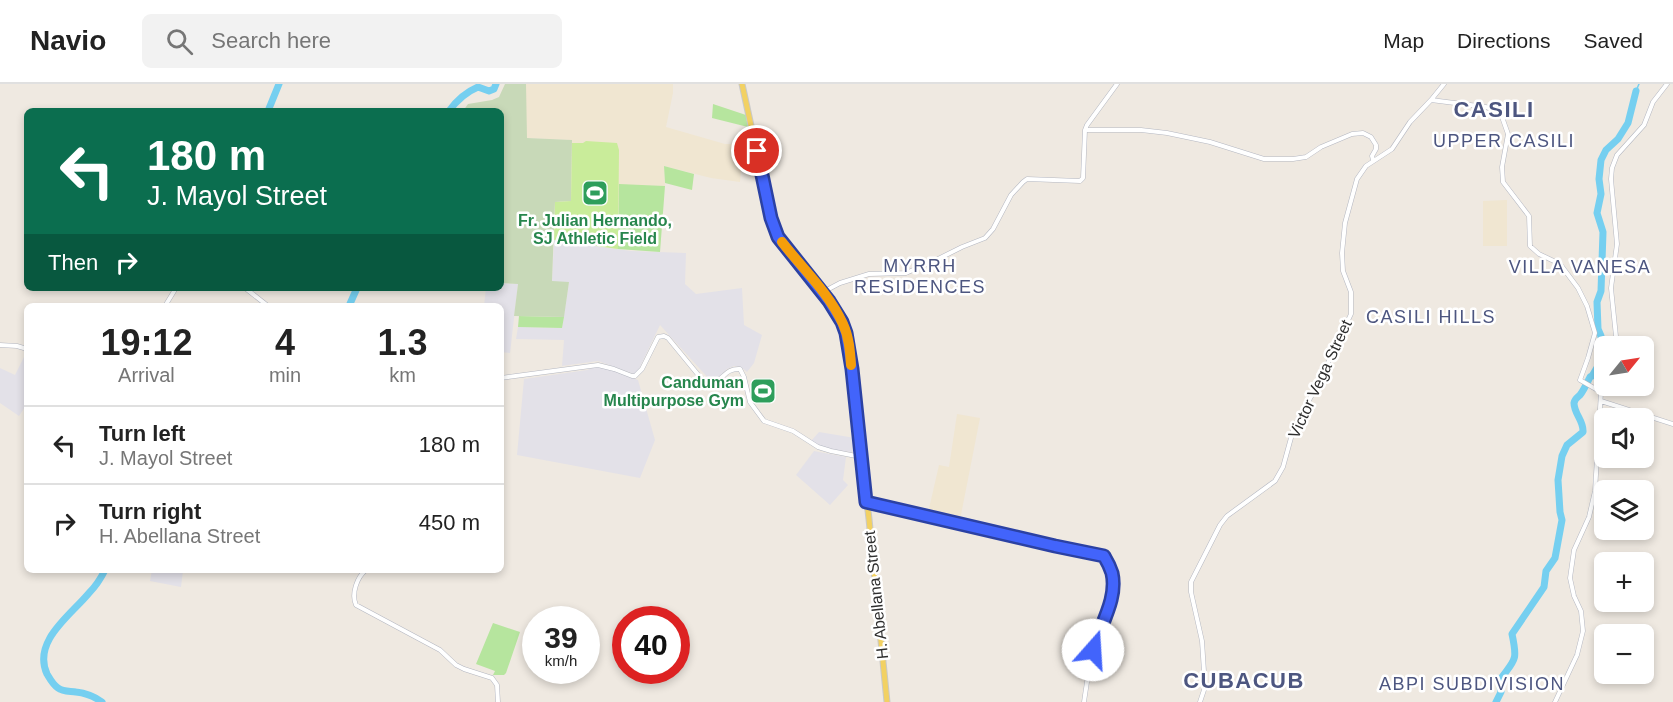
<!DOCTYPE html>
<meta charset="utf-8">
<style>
body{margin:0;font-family:Helvetica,sans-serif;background:#f2f2f2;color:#222;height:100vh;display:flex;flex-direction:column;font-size:22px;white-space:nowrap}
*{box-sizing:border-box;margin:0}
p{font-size:20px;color:#767676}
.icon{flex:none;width:33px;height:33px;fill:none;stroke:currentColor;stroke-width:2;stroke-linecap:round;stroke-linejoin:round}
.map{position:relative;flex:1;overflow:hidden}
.side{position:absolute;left:24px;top:219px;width:480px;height:270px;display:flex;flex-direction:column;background:#fff;border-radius:9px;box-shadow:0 3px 9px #0003}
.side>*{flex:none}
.banner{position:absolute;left:24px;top:24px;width:480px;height:183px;border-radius:9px;box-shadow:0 3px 9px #0003;background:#0b6e4f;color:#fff;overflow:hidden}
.needle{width:39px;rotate:60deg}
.fabs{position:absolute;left:1594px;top:252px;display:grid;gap:12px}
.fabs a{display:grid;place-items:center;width:60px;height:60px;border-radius:9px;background:#fff;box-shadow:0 3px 9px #0003;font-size:30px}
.speed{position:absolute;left:522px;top:522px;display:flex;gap:12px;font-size:30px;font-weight:700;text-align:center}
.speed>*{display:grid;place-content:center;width:78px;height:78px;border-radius:50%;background:#fff;box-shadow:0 3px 9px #0003;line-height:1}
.speed small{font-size:15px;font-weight:400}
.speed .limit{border:9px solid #d22;background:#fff;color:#111}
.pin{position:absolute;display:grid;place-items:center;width:51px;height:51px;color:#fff;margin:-26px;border:3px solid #fff;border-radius:50%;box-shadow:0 2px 6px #0007}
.me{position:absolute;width:66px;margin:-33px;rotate:19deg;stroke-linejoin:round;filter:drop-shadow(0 0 4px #0008)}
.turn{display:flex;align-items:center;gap:21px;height:126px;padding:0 24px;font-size:27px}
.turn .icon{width:78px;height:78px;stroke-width:2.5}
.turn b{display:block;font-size:42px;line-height:51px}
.then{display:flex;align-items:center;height:57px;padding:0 24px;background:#0003;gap:12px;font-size:22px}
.eta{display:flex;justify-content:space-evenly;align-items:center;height:102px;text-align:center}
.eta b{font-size:36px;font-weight:700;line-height:42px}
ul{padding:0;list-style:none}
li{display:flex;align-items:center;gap:18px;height:78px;padding:0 24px;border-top:2px solid #e0e0e0}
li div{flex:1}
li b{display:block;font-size:22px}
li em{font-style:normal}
header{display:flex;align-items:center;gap:36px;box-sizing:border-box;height:84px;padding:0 30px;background:#fff;border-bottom:2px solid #e0e0e0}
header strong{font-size:28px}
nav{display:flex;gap:33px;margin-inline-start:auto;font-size:21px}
.search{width:420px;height:54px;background:#f2f2f2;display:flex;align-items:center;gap:15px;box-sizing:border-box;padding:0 21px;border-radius:9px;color:#767676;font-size:22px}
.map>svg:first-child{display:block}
</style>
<header>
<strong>Navio</strong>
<div class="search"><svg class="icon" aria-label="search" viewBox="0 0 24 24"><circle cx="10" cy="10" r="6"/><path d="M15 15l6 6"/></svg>Search here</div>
<nav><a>Map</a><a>Directions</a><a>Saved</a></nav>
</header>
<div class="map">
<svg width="1673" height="618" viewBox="0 0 1673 618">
<rect width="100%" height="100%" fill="#efe9e1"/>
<!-- industrial -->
<path fill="#e3e1e8" d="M554 156 631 167 686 169 685 200 696 210 742 204 744 241 762 251 754 279 747 288 741 283 734 282 727 285 717 295 714 297 710 296 660 241 640 283 637 288 634 290 598 277 562 282 564 256 516 255 518 243 562 244 569 198H552Z
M501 199 518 200 510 269 501 268V222H484L486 204H501Z
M25 271 27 272V320L19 332 0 319V284L15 291Z
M597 282 610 285 638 296 655 356 640 394 517 371 524 295 587 286Z
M819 348 855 354 857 369 830 365 816 361 811 357Z
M814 367 846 373 843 396 848 401 830 421 796 391Z
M152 486H183L181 503 150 497Z"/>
<!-- education -->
<path fill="#f0e6d1" d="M526 0H673V9L666 43 725 60H752L757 85H741L740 98 711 94 664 82 665 102 619 101 618 165 554 156 571 117 572 56 526 54Z
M1507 116V162H1483V117Z
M957 330 980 334 960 436 928 429 939 381 949 383Z
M1096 563 1123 564 1122 579 1093 577Z"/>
<!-- green -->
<path fill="#b6e59e" d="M713 20 746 31 748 43 712 34Z
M664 82 694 90 692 106 665 99Z
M619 100 665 102 660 168 618 165Z
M519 232 564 233 562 244 518 243Z
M493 539 520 548 506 589 504 591H493L495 587 476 580Z"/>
<!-- cemetery -->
<path fill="#c8d9b8" d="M505 0H526L527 54 572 56 571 117 555 118 552 197 569 198 564 233 514 232 518 200 501 199V27H463L468 20 492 16 499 13Z"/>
<!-- pitch -->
<path fill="#c9ec9a" d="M586 57 617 59 619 66 618 165 554 156 555 118 571 117 572 59H583Z"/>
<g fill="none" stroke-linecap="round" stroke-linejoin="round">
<!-- stream -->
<path stroke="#75cff0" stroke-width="1.5" d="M1636 7 1639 0"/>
<!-- river -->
<path stroke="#75cff0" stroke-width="7" d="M268 27 279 0
M449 27C457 16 466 8 478 3L489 7 494 5 496 0
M349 222 357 204
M102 618C95 613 85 609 76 608 70 607 63 608 58 604 53 601 50 595 47 590 32 557 71 531 89 509 96 502 101 494 105 486
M1496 618 1501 608 1499 597C1515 575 1518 578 1512 550L1544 503 1546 487 1555 474 1562 436 1560 428 1558 396 1562 372 1567 361 1583 348C1584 337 1574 330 1574 319 1575 314 1577 314 1580 311 1584 306 1587 299 1590 293L1592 292 1601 277V252L1598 245 1597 218 1601 207 1603 148 1597 129 1601 110 1599 95 1601 76 1606 66 1618 55 1628 39 1636 7"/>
<!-- minor casing -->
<g stroke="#b4b7c1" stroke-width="5">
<path id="minor" d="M1431 16 1486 23 1495 27 1502 33 1508 50 1502 83 1503 98 1529 132 1530 162 1539 170 1560 180 1578 204 1587 222 1595 249 1588 274 1580 296 1601 308
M1085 46H1141L1167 49 1210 58 1264 75H1293L1306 73 1321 63 1352 50 1363 49 1371 53 1376 61V65L1372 72 1373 76
M245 204 268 222
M823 208 840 199 869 190 906 189 934 177 962 163 985 154 993 145 1011 111 1023 98 1027 95 1080 97 1083 94 1085 46 1087 41 1117 0
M165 222 176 204
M0 261 17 262 27 265
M1617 262 1611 204 1617 160 1611 95 1612 84 1617 71 1644 41 1653 18 1667 0
M501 294 598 281 614 285 632 292H635L642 285 658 253 664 252 668 254 700 293 710 300C724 297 724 284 740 285L744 293 750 318 764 337 793 347 818 363 831 367 861 373
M1601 317 1673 340
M867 418C946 436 1024 456 1104 472 1124 509 1105 522 1095 557 1090 577 1087 597 1084 618
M366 486C357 493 351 510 356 521L440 566 456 581 464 585 492 594 497 601 498 618
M1200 618 1205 603 1202 557 1191 508V498L1220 441 1227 432 1275 397 1283 383 1294 343 1317 302 1351 230V208L1343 187 1342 169 1345 139 1357 95 1366 82 1392 65 1410 38 1431 16 1444 0
M1555 618 1577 571 1583 547 1581 527 1574 512 1570 494 1574 466 1589 433 1595 407 1601 308 1605 302"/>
</g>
<!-- major casing -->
<g stroke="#c9c9c9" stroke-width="7">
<path id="major" d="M742 0 773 143 778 153C803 185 838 217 848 258L869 435 887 618"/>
</g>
<!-- minor -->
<use href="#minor" stroke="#fff" stroke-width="4"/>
<!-- major -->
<use href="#major" stroke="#f2d163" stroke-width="5"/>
</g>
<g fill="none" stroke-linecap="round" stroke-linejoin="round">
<!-- route casing -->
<g stroke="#2b41a3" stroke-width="15">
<path id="route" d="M757 67 771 134 778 153 829 217 842 238 846 249 852 285 866 418 1055 462 1104 472C1107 477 1110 483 1112 489 1118 515 1100 541 1093 566"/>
</g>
<!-- route -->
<use href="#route" stroke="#4264fb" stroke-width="10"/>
<!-- slow -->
<path stroke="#f59e0b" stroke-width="10" d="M782 158C802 184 829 209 843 240 849 253 850 267 851 281"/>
</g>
<!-- icons -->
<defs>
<g id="stadium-square" transform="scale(1.35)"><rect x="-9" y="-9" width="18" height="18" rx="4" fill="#2e9e5b" stroke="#fff"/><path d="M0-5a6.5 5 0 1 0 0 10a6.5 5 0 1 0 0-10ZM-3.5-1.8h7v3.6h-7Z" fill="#fff"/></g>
</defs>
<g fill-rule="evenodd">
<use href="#stadium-square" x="595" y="109"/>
<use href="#stadium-square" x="763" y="307"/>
</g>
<g text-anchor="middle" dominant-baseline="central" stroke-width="5" stroke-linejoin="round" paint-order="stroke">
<!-- leisure labels -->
<g font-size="16" font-weight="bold" fill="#27864d" stroke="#fff">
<text x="595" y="136">Fr. Julian Hernando,<tspan x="595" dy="18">SJ Athletic Field</tspan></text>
<text x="744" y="298" text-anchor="end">Canduman<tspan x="744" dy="18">Multipurpose Gym</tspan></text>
</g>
<!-- street labels -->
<g font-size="16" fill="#2e2e2e" stroke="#fff">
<text transform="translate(1320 295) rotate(-65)">Victor Vega Street</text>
<text transform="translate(876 511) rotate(-96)">H. Abellana Street</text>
</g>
<!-- neighbourhood labels -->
<g font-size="18" letter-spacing="1.5" fill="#4d5680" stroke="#fff">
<text x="1504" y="57">UPPER CASILI</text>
<text x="920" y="182">MYRRH<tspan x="920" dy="21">RESIDENCES</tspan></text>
<text x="1580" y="183">VILLA VANESA</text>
<text x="1431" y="233">CASILI HILLS</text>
<text x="1472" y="600">ABPI SUBDIVISION</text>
</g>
<!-- district labels -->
<g font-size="22" font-weight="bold" letter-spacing="1.5" fill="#4d5680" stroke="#fff">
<text x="1494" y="25">CASILI</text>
<text x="1244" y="596">CUBACUB</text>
</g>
</g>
</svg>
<div class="fabs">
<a><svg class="needle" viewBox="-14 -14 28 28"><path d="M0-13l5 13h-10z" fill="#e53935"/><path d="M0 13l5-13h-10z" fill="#767676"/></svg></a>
<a><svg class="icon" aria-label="sound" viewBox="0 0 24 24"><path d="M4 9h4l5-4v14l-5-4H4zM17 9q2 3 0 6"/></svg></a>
<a><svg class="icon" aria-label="layers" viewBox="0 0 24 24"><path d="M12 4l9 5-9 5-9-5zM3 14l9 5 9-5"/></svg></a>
<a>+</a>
<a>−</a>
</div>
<div class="speed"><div>39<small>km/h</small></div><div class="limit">40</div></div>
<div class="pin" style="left:757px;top:67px;background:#d93025"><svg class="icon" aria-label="arrive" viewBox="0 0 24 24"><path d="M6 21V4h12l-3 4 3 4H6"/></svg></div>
<svg class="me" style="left:1093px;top:566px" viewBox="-20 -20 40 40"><circle r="19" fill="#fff"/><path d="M0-13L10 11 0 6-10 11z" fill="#4264fb"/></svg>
<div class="banner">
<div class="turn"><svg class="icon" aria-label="left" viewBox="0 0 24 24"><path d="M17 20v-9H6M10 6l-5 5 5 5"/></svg><div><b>180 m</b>J. Mayol Street</div></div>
<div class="then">Then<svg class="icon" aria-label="right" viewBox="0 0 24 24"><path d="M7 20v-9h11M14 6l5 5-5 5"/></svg></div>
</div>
<section class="side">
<div class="eta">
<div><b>19:12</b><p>Arrival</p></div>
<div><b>4</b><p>min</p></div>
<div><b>1.3</b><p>km</p></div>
</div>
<ul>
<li><svg class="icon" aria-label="left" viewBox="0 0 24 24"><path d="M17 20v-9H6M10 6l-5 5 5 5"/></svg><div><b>Turn left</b><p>J. Mayol Street</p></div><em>180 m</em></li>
<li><svg class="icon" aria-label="right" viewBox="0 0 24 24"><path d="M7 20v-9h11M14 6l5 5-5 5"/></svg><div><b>Turn right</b><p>H. Abellana Street</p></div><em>450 m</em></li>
</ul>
</section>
</div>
